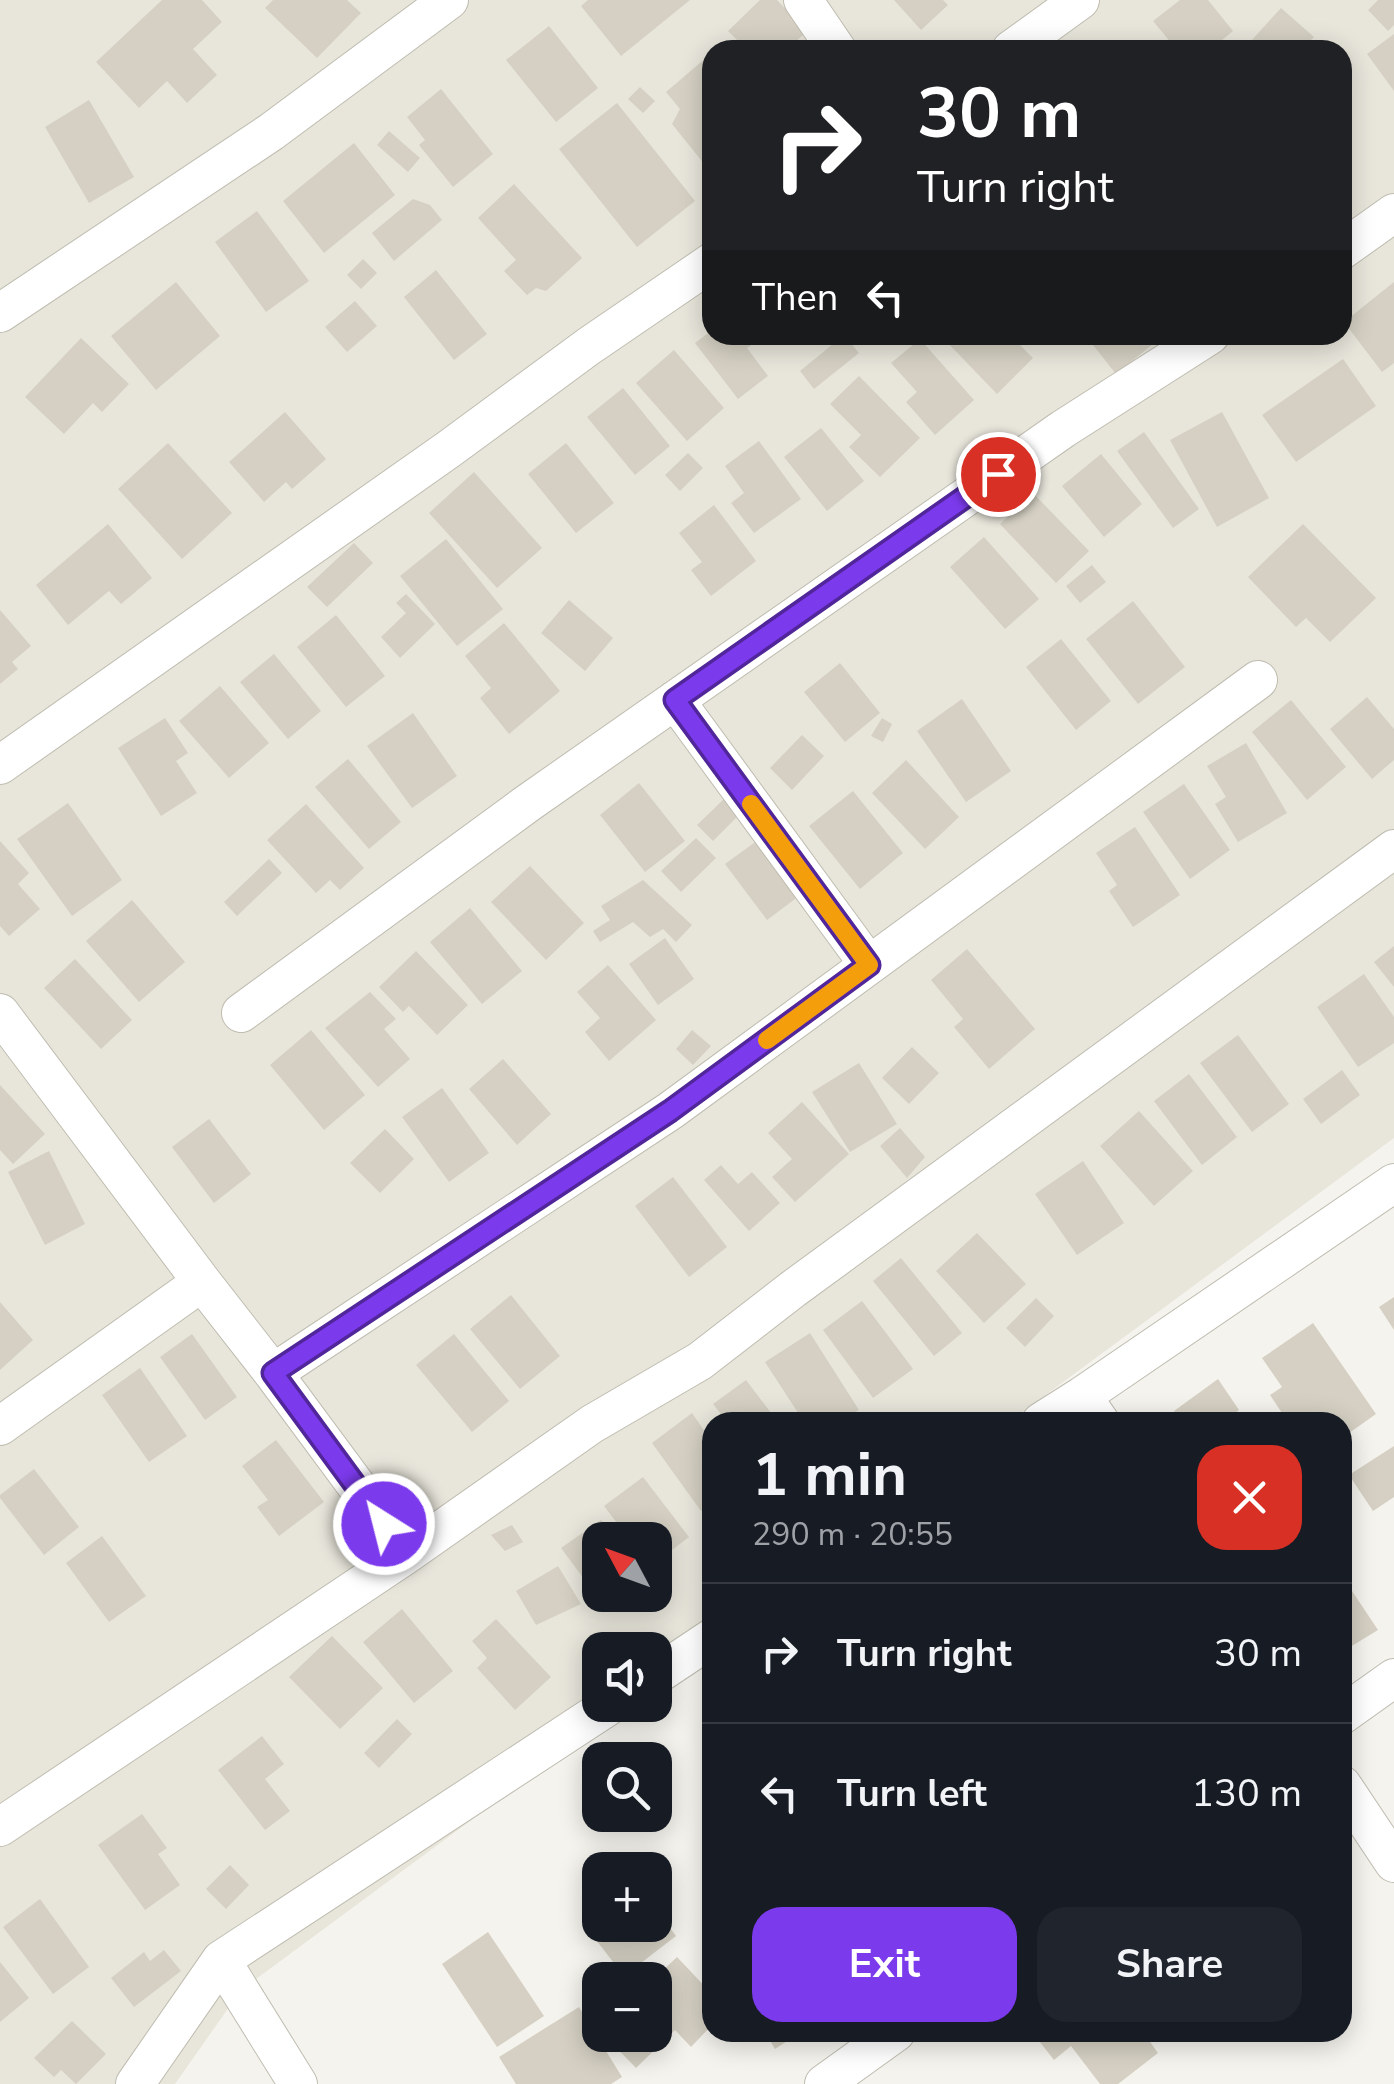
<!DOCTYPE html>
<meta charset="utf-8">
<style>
body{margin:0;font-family:"Nunito Sans",sans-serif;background:#20242c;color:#f1f3f6;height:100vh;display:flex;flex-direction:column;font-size:38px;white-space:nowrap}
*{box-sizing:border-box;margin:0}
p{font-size:32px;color:#9ea1a6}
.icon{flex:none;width:55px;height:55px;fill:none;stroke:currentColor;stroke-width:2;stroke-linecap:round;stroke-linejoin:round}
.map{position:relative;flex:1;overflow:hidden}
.panel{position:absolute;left:702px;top:1412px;width:650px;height:630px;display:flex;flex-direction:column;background:#171b24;border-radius:30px;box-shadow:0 5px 25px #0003}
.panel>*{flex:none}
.top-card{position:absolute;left:702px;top:40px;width:650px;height:305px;border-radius:30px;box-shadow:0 5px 25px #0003;background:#202124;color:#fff;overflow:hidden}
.needle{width:65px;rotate:311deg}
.controls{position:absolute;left:582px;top:1522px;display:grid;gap:20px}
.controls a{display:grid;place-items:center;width:90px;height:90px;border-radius:20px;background:#171b24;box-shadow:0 5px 25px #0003;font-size:50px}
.pin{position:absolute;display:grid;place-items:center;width:85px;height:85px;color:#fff;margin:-42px;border:5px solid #fff;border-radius:50%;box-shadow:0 2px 10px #0007}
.me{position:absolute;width:110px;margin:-55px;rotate:324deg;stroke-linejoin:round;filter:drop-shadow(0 0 8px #0008)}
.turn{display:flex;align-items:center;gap:35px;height:210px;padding:0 50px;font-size:45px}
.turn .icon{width:130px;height:130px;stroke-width:2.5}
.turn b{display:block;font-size:70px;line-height:85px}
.then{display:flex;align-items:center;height:95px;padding:0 50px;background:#0003;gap:20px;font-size:38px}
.round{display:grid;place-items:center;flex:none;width:105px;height:105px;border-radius:30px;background:#20242c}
.overview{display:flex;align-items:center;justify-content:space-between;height:170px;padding:0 50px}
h1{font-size:60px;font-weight:700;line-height:75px}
.cta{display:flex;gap:20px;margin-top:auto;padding:20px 50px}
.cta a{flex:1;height:115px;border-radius:30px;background:#7c3aed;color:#fff;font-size:40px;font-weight:700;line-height:115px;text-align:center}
.cta a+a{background:#20242c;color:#f1f3f6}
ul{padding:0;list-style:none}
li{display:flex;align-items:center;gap:30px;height:140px;padding:0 50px;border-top:2px solid #363941}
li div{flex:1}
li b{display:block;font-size:38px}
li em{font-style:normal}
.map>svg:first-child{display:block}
</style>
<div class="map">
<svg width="1394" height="2084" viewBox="0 0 1394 2084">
<rect width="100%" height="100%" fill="#f5f3ed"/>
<!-- residential -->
<path fill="#e8e6db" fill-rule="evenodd" d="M0 0H1394V1138L1009 1422H712V1642L655 1684V1650H600V1705H627L241 1990 175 2084H0ZM712 50H1342V335H712ZM600 1540H655V1595H600Z"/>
<!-- building -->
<path fill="#d5d0c3" d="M162 0H202L222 22 193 49 217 75 187 103 167 81 139 108 96 62Z
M273 0H347L361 13 317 58 265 8Z
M588 0H690L621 56 581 6Z
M760 0H777L807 31 787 50H747L728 31Z
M894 0H943L948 5 921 30Z
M1180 0H1208L1233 31 1210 50H1177L1153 21Z
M1378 0H1394V25L1388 31 1368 10Z
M1281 8 1314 37 1302 50H1260L1250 42Z
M549 26 598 88 556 122 506 60Z
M1394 34V91L1367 54Z
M708 56 712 62V162L705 165 672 124 680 109 666 92Z
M640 87 655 101 643 113 628 99Z
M441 89 493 154 453 187 419 145 425 140 407 117Z
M89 100 134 177 89 203 45 127Z
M617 103 695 201 637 247 559 149Z
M389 131 420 158 408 172 377 145Z
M354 143 395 195 324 253 283 201Z
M514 184 582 258 546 291 536 288 527 295 504 271 516 260 478 218Z
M413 199 430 205 442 220 394 261 372 233Z
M257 211 309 281 266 312 215 242Z
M363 259 377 273 361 289 347 275Z
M436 270 487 334 454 360 404 297Z
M176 282 220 336 156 390 111 336Z
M1394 282V363L1382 372 1344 322Z
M355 301 377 326 347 352 325 327Z
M712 330V335H756L759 339 747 348 768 376 738 399 695 343Z
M844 335 859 353 814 389 800 371Z
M940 335H1010L1033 358 997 394Z
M1085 335H1164L1116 374Z
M81 338 129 384 102 412 93 403 64 434 25 397Z
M920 339 974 400 935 435 906 402 917 392 891 363Z
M674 350 724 408 687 441 636 383Z
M1343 359 1376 406 1296 462 1262 415Z
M859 376 920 438 880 477 849 447 861 435 830 404Z
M623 388 670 446 635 475 587 417Z
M285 412 326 459 292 489 286 482 264 502 229 462Z
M1222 412 1269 498 1217 527 1170 440Z
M821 428 864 481 827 511 784 457Z
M1144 432 1199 509 1173 528 1117 451Z
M759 441 801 499 754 533 731 503 744 493 725 466Z
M168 443 232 513 182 559 118 489Z
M566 443 614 503 576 533 528 474Z
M688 453 703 468 680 491 665 475Z
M1101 454 1142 504 1104 537 1062 486Z
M474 472 542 548 497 588 429 513Z
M1033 493 1089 551 1056 583 1000 524Z
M714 505 756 561 711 596 691 570 702 562 679 533Z
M108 524 152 578 121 604 109 591 68 625 36 585Z
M1303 524 1376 598 1330 642 1306 618 1296 627 1248 577Z
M984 537 1039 599 1005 629 950 567Z
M446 539 503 609 457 646 400 576Z
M354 543 373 563 327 607 307 587Z
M1092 565 1106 582 1080 603 1066 586Z
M406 594 435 624 400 658 381 637 406 613 396 603Z
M569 600 613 638 585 671 541 633Z
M1133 601 1185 667 1138 704 1086 639Z
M0 610 31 646 12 662 18 669 0 684Z
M336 615 385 676 346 707 297 647Z
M504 623 560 691 509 734 480 698 491 688 465 656Z
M1061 639 1111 701 1076 730 1026 667Z
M274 654 321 711 288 739 240 682Z
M840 663 880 713 845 742 804 692Z
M220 686 269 743 229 778 179 721Z
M1367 697 1394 729V760L1372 779 1330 729Z
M962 699 1011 771 966 802 917 731Z
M1291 700 1346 767 1307 800 1252 732Z
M413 713 457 776 412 808 367 746Z
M165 718 188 753 176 761 197 793 161 816 118 748Z
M882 718 892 724 883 742 871 736Z
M802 735 824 756 792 790 770 768Z
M1246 743 1287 813 1238 842 1215 804 1226 797 1207 766Z
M348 759 401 822 369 849 315 787Z
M906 760 959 817 925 849 872 793Z
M639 783 685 841 645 872 600 815Z
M1184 784 1230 850 1190 879 1143 812Z
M853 791 903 853 860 889 809 826Z
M726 797 741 813 713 841 697 825Z
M68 803 122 880 72 916 17 839Z
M306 804 364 868 340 890 330 880 316 893 267 840Z
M1135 827 1180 895 1133 927 1109 891 1117 885 1096 853Z
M696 838 716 858 681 892 661 871Z
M758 840 799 896 767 920 725 864Z
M0 841 29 873 18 884 40 909 9 936 0 926Z
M269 859 282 873 237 916 224 902Z
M530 866 584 923 546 960 491 902Z
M643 880 692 925 676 942 663 929 650 937 633 922 600 942 593 931 610 920 601 906Z
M132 900 185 962 139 1002 86 941Z
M470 908 522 971 482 1004 430 942Z
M665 938 694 979 658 1005 629 964Z
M1394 946V987L1374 962Z
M967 949 1035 1029 989 1069 954 1027 963 1019 931 980Z
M416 951 468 1005 437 1035 409 1006 403 1012 379 987Z
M75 959 132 1020 101 1049 44 988Z
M608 965 656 1020 609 1061 585 1032 600 1018 577 992Z
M1364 974 1394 1017V1043L1358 1067 1317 1007Z
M370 992 396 1019 384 1029 410 1059 378 1087 325 1028Z
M311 1030 365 1095 324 1130 270 1065Z
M692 1030 711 1046 693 1065 676 1049Z
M1238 1035 1289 1104 1252 1132 1200 1063Z
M912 1047 939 1073 909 1104 882 1078Z
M503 1059 551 1114 517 1145 469 1089Z
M859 1063 897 1124 850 1152 812 1092Z
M1342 1070 1360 1095 1321 1124 1303 1099Z
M1189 1074 1237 1137 1202 1165 1154 1101Z
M0 1085 45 1134 13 1164 0 1150Z
M442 1088 489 1153 449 1182 402 1117Z
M802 1102 849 1154 795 1202 772 1177 792 1159 768 1133Z
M1139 1111 1193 1171 1154 1206 1100 1146Z
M209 1119 251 1174 214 1203 172 1147Z
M900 1128 925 1157 907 1178 880 1146Z
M385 1129 414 1159 380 1193 350 1163Z
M49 1151 85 1224 45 1245 8 1172Z
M1083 1161 1124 1223 1077 1255 1035 1194Z
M721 1165 738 1184 752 1172 780 1203 749 1231 704 1180Z
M673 1177 727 1247 689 1277 635 1206Z
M977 1233 1026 1284 984 1323 936 1271Z
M901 1258 962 1333 934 1356 873 1281Z
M511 1295 560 1356 520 1389 470 1329Z
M1394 1297V1330L1379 1307Z
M1036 1298 1054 1316 1025 1347 1006 1328Z
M862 1301 913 1369 873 1398 823 1330Z
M0 1302 33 1340 0 1370Z
M1313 1323 1376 1414 1342 1438V1422H1306L1303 1419 1298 1422H1288L1270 1395 1282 1387 1262 1358Z
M810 1333 859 1410 839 1422H804L765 1362Z
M192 1334 237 1397 205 1420 160 1357Z
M454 1334 509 1401 472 1432 416 1365Z
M140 1368 187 1436 149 1462 102 1395Z
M1218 1379 1239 1410 1232 1416 1236 1422H1183L1174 1411Z
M746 1380 778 1422H727L713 1404Z
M692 1413 712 1442V1503L701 1511 652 1443Z
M276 1440 324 1502 279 1536 257 1507 268 1500 242 1466Z
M1394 1446V1497L1373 1511 1349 1475Z
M34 1469 79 1527 44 1555 0 1498V1495Z
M643 1477 689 1537 655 1563V1540H630L604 1506Z
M601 1520 616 1540H600V1595H611L601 1602 561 1548Z
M512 1525 523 1542 505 1551 491 1535Z
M102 1536 146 1596 109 1622 66 1563Z
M558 1566 581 1604 536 1625 516 1591Z
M1342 1576 1378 1630 1342 1652Z
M402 1609 453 1671 414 1703 363 1642Z
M496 1619 551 1677 515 1710 477 1668 487 1658 472 1641Z
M332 1636 383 1688 340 1729 289 1677Z
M397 1719 412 1734 379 1768 364 1753Z
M262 1736 284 1764 265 1779 290 1811 265 1830 218 1770Z
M142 1814 167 1848 158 1854 180 1885 145 1910 98 1845Z
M230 1865 249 1885 226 1909 206 1889Z
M40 1899 89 1967 53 1994 3 1927Z
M655 1908 676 1936 624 1976 596 1940 616 1925H655Z
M488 1932 544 2016 497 2047 442 1964Z
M164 1950 181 1971 134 2007 111 1978 144 1952 150 1961Z
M677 1957 712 1994V2007L709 2010 712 2013V2025L691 2047 675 2030 636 2068 604 2035H655V1978Z
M0 1962 29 1998 0 2022Z
M579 2007 622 2077 611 2084H516L499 2057Z
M72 2021 106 2054 76 2084 61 2070 54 2077 34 2058Z
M765 2032H801L775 2049Z
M1032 2032H1143L1158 2053 1118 2084H1100L1071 2046 1054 2060Z"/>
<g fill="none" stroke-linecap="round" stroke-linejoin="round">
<!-- minor casing -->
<g stroke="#bfbcb0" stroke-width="40">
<path id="minor" d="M803 0 837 50
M1011 50 1080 0
M1342 250 1394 213
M0 313 271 132 449 0
M675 700 869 965
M0 765 449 449 589 346 712 262
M0 1013 202 1282 273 1373 407 1554 0 1827
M241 1013 528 803 1063 429 1210 335
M273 1373 670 1111 1258 680
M1082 1396 1394 1183
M1041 1422 1082 1396 1100 1422
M0 1426 202 1282
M407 1554 592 1424 700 1361 793 1289 1394 849
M655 1676 712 1638
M1342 1715 1394 1678
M1342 1785 1394 1863
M221 1960 298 2084
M135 2084 221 1960 610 1705
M824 2084 896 2032"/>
</g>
<!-- minor -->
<use href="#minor" stroke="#fff" stroke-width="38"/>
</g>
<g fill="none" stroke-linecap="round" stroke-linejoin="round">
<!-- route casing -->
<g stroke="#51269a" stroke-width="25">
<path id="route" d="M384 1524 273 1373 670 1111 869 965 675 700 998 474"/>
</g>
<!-- route -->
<use href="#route" stroke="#7c3aed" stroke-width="18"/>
<!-- slow -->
<path stroke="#f59e0b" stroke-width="18" d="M751 804 869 965 767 1040"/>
</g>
</svg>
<div class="controls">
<a><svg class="needle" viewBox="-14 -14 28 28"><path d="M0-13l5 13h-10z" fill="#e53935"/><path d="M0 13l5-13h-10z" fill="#9ea1a6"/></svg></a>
<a><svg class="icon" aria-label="sound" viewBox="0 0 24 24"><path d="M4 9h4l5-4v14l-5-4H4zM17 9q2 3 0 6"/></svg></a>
<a><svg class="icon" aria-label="search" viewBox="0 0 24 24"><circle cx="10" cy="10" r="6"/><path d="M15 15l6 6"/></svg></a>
<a>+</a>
<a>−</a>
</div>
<div class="pin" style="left:998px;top:474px;background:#d93025"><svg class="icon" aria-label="arrive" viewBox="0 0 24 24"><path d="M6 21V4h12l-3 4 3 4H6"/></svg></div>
<svg class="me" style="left:384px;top:1524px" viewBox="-20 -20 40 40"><circle r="17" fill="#7c3aed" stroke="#fff" stroke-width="3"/><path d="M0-11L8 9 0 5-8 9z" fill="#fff"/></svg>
<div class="top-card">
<div class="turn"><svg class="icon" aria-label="right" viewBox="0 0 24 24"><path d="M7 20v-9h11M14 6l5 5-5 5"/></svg><div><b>30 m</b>Turn right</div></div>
<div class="then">Then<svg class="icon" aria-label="left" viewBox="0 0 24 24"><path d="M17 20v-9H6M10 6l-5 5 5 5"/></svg></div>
</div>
<section class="panel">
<div class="overview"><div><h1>1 min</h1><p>290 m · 20:55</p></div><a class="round" style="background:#d93025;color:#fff"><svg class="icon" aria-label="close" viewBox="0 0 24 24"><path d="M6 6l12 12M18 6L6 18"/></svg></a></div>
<ul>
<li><svg class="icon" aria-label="right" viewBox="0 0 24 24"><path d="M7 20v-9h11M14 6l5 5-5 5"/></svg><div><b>Turn right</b></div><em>30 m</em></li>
<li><svg class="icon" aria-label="left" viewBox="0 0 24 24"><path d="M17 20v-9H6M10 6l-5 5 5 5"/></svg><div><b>Turn left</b></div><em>130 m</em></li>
</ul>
<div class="cta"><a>Exit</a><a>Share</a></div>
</section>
</div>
